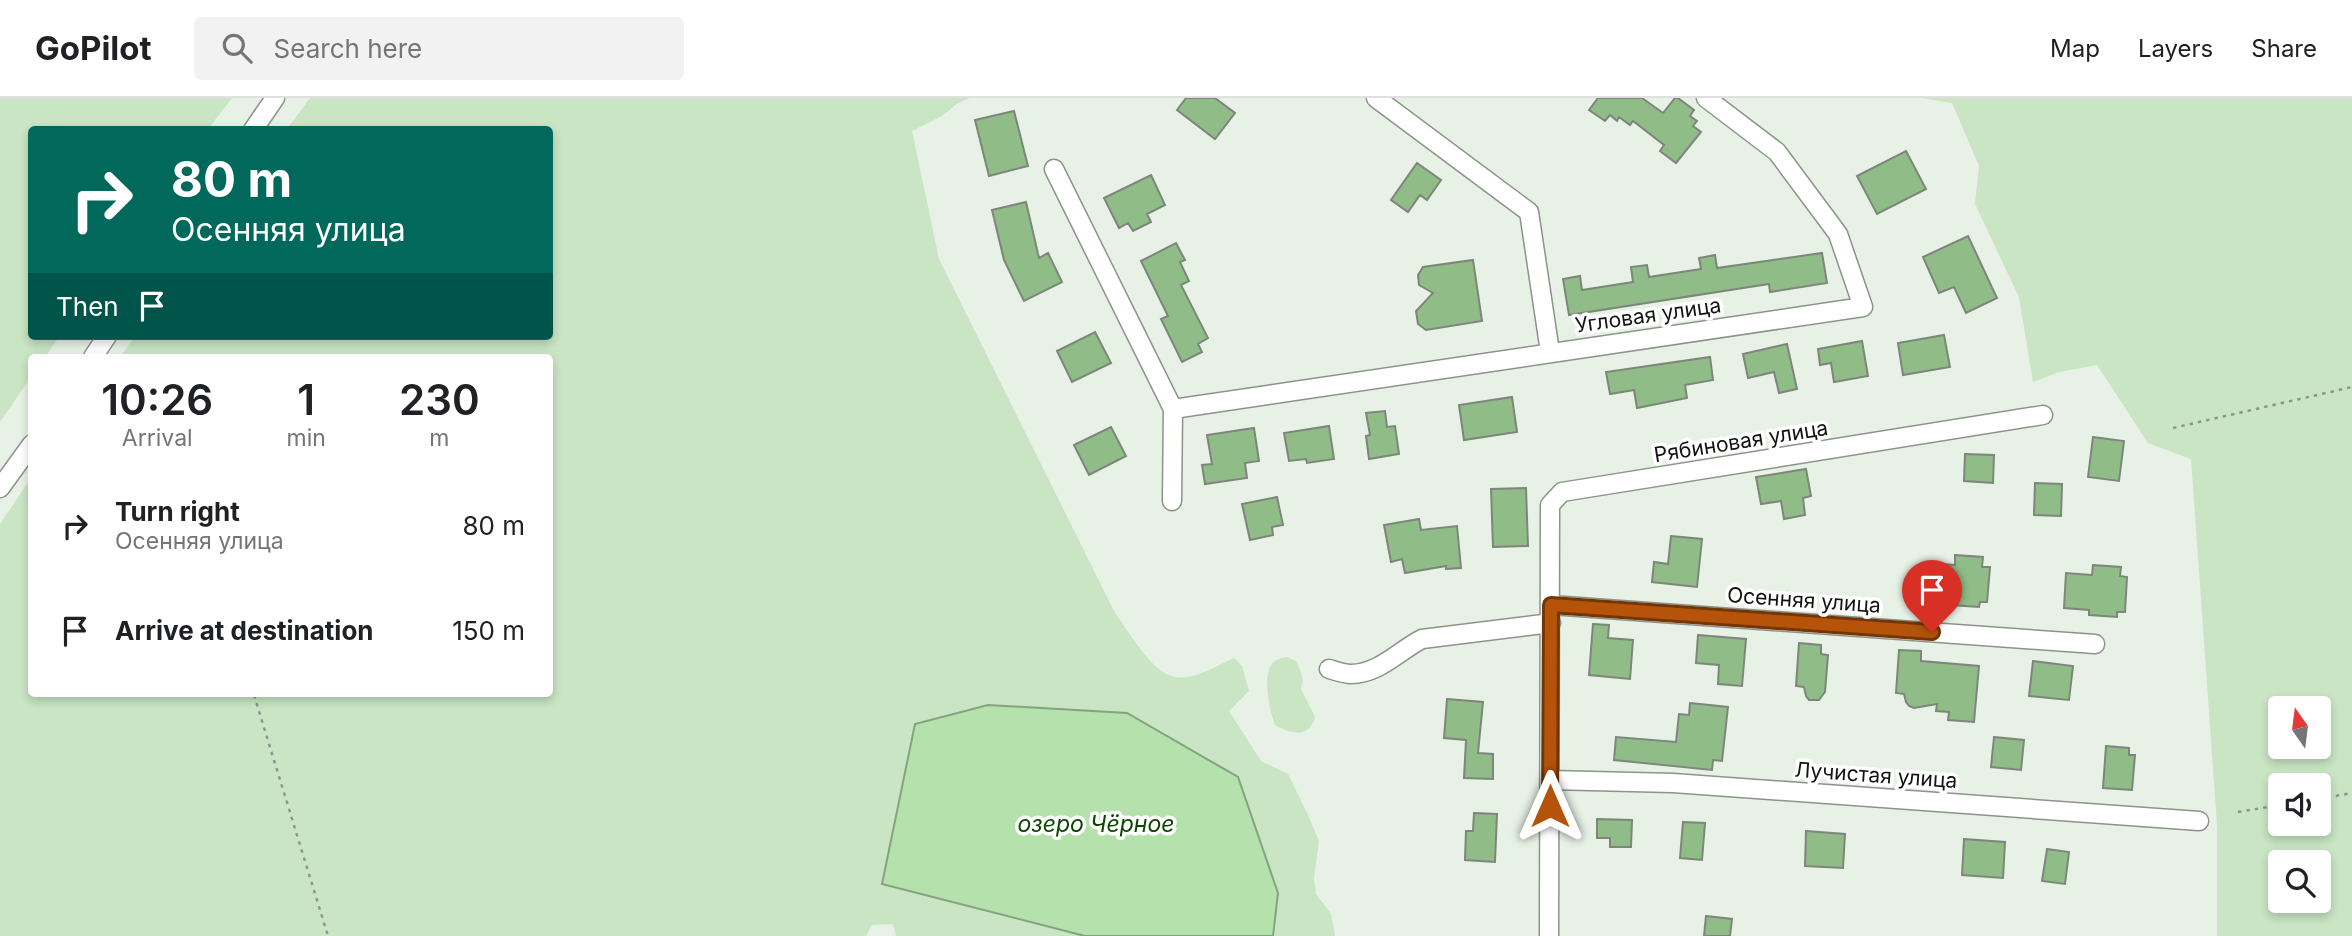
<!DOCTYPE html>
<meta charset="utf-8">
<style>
body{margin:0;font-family:Inter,sans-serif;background:#f2f2f2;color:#202124;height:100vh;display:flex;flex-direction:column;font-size:26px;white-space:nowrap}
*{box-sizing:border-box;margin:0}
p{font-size:23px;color:#757577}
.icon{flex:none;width:38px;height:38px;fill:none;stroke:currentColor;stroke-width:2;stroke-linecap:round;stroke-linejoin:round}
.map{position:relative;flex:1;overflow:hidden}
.panel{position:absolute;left:28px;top:256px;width:525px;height:343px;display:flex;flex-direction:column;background:#fff;border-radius:7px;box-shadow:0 4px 10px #0003}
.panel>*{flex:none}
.guide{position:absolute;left:28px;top:28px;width:525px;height:214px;border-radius:7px;box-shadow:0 4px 10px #0003;background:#00695c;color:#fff;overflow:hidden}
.needle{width:46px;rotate:346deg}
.tools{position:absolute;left:2268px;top:598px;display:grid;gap:14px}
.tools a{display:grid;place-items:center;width:63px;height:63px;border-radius:7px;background:#fff;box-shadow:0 4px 10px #0003;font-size:35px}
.pin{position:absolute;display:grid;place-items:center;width:60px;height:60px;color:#fff;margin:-72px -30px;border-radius:50% 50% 50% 0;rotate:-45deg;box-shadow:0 0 7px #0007}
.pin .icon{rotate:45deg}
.me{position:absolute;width:77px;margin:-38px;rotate:0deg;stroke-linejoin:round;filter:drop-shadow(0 0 5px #0008)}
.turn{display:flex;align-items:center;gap:24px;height:147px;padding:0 28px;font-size:32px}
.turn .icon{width:91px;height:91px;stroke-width:2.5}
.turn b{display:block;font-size:49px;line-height:60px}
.then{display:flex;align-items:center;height:66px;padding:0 28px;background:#0003;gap:14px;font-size:26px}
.eta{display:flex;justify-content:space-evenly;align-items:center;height:119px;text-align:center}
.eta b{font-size:42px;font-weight:600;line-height:49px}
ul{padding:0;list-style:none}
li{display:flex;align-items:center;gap:21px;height:105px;padding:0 28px}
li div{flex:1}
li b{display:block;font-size:26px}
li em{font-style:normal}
header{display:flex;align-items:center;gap:42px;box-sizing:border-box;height:98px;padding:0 35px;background:#fff;border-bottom:2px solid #e0e0e0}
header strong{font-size:33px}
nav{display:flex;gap:38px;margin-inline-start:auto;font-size:24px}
.search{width:490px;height:63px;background:#f2f2f2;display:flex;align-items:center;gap:18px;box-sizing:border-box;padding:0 24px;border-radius:7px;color:#757577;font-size:26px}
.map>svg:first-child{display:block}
</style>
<header>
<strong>GoPilot</strong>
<div class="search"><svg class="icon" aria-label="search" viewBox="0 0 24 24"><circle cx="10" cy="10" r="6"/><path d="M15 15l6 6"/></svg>Search here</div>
<nav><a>Map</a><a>Layers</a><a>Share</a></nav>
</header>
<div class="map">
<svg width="2352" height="838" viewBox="0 0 2352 838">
<rect width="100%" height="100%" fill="#e7f1e6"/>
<!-- green -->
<path fill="#c9e5c4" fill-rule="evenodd" d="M0 0H232L208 31 32 32V238H60L45 259H32L31 279 0 324Z
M310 0H970L958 5 942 18 912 33 939 161 1115 515C1129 533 1151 575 1175 579 1195 582 1216 568 1234 560L1242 568 1249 593 1229 613 1261 663 1288 676 1308 717 1319 743 1314 780 1316 796 1331 816 1335 838H1273L1278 795 883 786 1085 838H896L893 826 872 827 866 838H0V426L31 380 32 595H550V259H120L135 238H550V32L287 31Z
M1922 0H2352V838H2217V727L2191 361 2148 345 2097 267 2059 274 2033 284 2019 199 1975 106 1979 68 1952 5ZM2280 611H2319V649H2280ZM2280 688H2319V726H2280ZM2280 765H2319V803H2280Z
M1287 559 1296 563 1300 572 1303 582 1301 591 1315 619C1309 641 1291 636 1275 627 1270 614 1262 578 1272 566 1276 561 1281 560 1287 559Z"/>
<!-- water -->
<path fill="#b4e1ac" stroke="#83a47e" stroke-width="2" d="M988 607 1127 615 1238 679 1278 795 1273 838H1085L882 786 915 626Z"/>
<!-- building -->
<path fill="#90bc88" stroke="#7e867c" stroke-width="2" d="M1186 0H1215L1235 15 1215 41 1177 12Z
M1598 0H1642L1663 15 1675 0H1678L1694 12 1690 18 1697 23 1693 28 1701 34 1676 65 1660 53 1664 47 1633 23 1630 27 1619 19 1617 23 1610 17 1605 23 1589 12Z
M1014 13 1028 68 989 78 975 22Z
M1906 53 1926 91 1877 116 1857 78Z
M1417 65 1441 82 1427 102 1420 97 1408 114 1391 102Z
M1151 77 1165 107 1147 116 1151 124 1133 133 1128 125 1119 130 1104 100Z
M1026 104 1039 160 1048 155 1062 184 1024 203 1004 162 992 112Z
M1968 138 1997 200 1966 215 1954 189 1939 195 1923 159Z
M1176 145 1185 162 1180 164 1189 183 1181 187 1208 240 1198 246 1202 254 1182 264 1161 221 1168 218 1141 163Z
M1822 155 1827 185 1770 194 1769 186 1569 217 1563 181 1580 178 1582 192 1633 184 1631 169 1647 167 1649 179 1701 171 1699 160 1715 157 1717 170Z
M1473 162 1482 223 1426 232 1418 226 1416 213 1433 195 1419 187 1418 177 1423 169Z
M1095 234 1111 265 1072 284 1057 253Z
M1944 237 1950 269 1903 277 1898 245Z
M1862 243 1868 278 1834 284 1831 265 1820 267 1818 251Z
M1787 246 1797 291 1779 295 1774 274 1748 280 1743 256Z
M1710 259 1713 282 1685 287 1687 300 1637 310 1634 292 1610 296 1606 274Z
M1512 299 1517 334 1464 342 1459 307Z
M1385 313 1387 329 1395 328 1399 356 1369 361 1366 338 1370 337 1366 315Z
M1329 328 1334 361 1307 365 1306 361 1289 363 1284 335Z
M1111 329 1126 358 1089 377 1074 347Z
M1254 330 1259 363 1245 365 1247 380 1205 386 1202 367 1212 366 1207 337Z
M2093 339 2124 343 2119 383 2088 379Z
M1965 356 1994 357 1993 385 1964 383Z
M1806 371 1811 398 1803 400 1805 417 1784 421 1781 403 1761 406 1756 379Z
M2035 385 2062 386 2061 418 2034 417Z
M1526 390 1528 448 1493 449 1491 391Z
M1277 399 1283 427 1272 429 1273 437 1250 442 1242 406Z
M1419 421 1421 432 1457 428 1461 470 1446 471V468L1405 475 1402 461 1391 464 1384 427Z
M1671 438 1702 441 1697 489 1652 484 1654 464 1668 466Z
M1955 457 1983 459 1982 469H1990L1987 504H1980L1979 509 1951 507 1952 502 1926 500 1928 465 1955 467Z
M2093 467 2121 469 2120 478 2127 479 2125 514H2117V519L2089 517V512L2064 510 2066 475 2092 477Z
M1593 526 1609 527 1608 540 1633 542 1630 581 1589 577Z
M1698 537 1746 541 1742 588 1718 586 1719 567 1696 565Z
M1799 545 1821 547V556L1828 557 1825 594 1819 602H1809L1806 598 1804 589 1796 588Z
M1899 552 1921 553V563L1979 568 1974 624 1948 622 1949 614 1936 613 1937 606 1914 610 1909 608 1906 604 1904 596 1896 595Z
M2033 563 2073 568 2069 602 2029 598Z
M1447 601 1483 604 1478 655 1493 656V681L1464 680 1466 642 1444 640Z
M1690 605 1728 609 1722 663 1713 662 1712 672 1614 662 1616 639 1676 644 1679 616 1689 617Z
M1994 639 2024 642 2021 672 1991 669Z
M2106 648 2129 650V657H2135L2132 692 2103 690Z
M1474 715 1497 716 1495 764 1465 762 1466 733H1473Z
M1597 721 1632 722 1631 749H1610V740H1597Z
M1683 724 1705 725 1702 762 1680 760Z
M1806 733 1845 736 1843 770 1805 768Z
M1964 741 2005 744 2003 780 1962 777Z
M2047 751 2069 754 2065 786 2042 783Z
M1706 818 1732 821 1730 838H1704Z"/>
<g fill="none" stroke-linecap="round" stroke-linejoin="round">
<!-- minor casing -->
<g stroke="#8c948a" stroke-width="21">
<path id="minor" d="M1376 0 1529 114 1550 254
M253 32 275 0
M1054 71 1173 311 1172 403
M93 259 107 238
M1173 311 1863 209 1838 136 1777 54 1706 0
M0 390 32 346
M1551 507 2095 546
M1329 571C1336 573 1344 576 1351 576 1379 576 1400 552 1422 541L1551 525
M1550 682 1673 685 2199 723
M1549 838 1550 407 1562 394 2043 317"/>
</g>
<!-- path -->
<path stroke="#8e958d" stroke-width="2.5" stroke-dasharray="3.5 5" stroke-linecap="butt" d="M2173 330 2352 289
M254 597 328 838
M2319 701 2352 695
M2238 714 2280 707"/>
<!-- minor -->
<use href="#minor" stroke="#fff" stroke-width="18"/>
</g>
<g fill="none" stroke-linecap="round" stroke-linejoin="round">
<!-- route casing -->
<g stroke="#753606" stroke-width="18">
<path id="route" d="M1550 708 1551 507 1932 534"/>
</g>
<!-- route -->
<use href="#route" stroke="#b45309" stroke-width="12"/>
</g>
<g text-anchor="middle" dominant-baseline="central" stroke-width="7" stroke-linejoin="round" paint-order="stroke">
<!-- street labels -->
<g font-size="21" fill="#111411" stroke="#fff">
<text transform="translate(1648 217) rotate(-8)">Угловая улица</text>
<text transform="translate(1741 343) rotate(-9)">Рябиновая улица</text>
<text transform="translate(1804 502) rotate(4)">Осенняя улица</text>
<text transform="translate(1876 677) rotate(4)">Лучистая улица</text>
</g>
<!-- water labels -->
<g font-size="23" font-style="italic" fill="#0a4700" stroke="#fff">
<text x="1096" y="726">озеро Чёрное</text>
</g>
</g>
</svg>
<div class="tools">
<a><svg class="needle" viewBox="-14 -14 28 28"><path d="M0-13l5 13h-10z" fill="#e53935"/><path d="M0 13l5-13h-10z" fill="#757577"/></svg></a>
<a><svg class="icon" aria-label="sound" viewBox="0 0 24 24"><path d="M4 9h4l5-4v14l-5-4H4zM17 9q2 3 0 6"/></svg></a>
<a><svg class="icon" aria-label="search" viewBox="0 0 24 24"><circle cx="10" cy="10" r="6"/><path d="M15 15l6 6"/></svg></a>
</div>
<div class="pin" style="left:1932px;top:534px;background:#d93025"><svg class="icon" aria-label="arrive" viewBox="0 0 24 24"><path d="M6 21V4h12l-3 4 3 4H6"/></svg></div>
<svg class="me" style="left:1550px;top:708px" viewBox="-20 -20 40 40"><path d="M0-17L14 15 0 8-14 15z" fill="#b45309" stroke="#fff" stroke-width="4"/></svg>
<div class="guide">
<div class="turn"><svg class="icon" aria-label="right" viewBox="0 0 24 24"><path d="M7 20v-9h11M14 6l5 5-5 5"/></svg><div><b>80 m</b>Осенняя улица</div></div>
<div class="then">Then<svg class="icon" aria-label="arrive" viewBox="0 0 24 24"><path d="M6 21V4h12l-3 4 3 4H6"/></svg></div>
</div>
<section class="panel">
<div class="eta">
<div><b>10:26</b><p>Arrival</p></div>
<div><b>1</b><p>min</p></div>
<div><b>230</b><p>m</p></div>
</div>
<ul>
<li><svg class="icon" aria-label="right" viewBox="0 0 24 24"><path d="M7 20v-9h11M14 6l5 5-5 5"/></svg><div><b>Turn right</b><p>Осенняя улица</p></div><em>80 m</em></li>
<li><svg class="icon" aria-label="arrive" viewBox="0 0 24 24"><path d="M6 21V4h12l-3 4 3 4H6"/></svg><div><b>Arrive at destination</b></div><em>150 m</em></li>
</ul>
</section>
</div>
